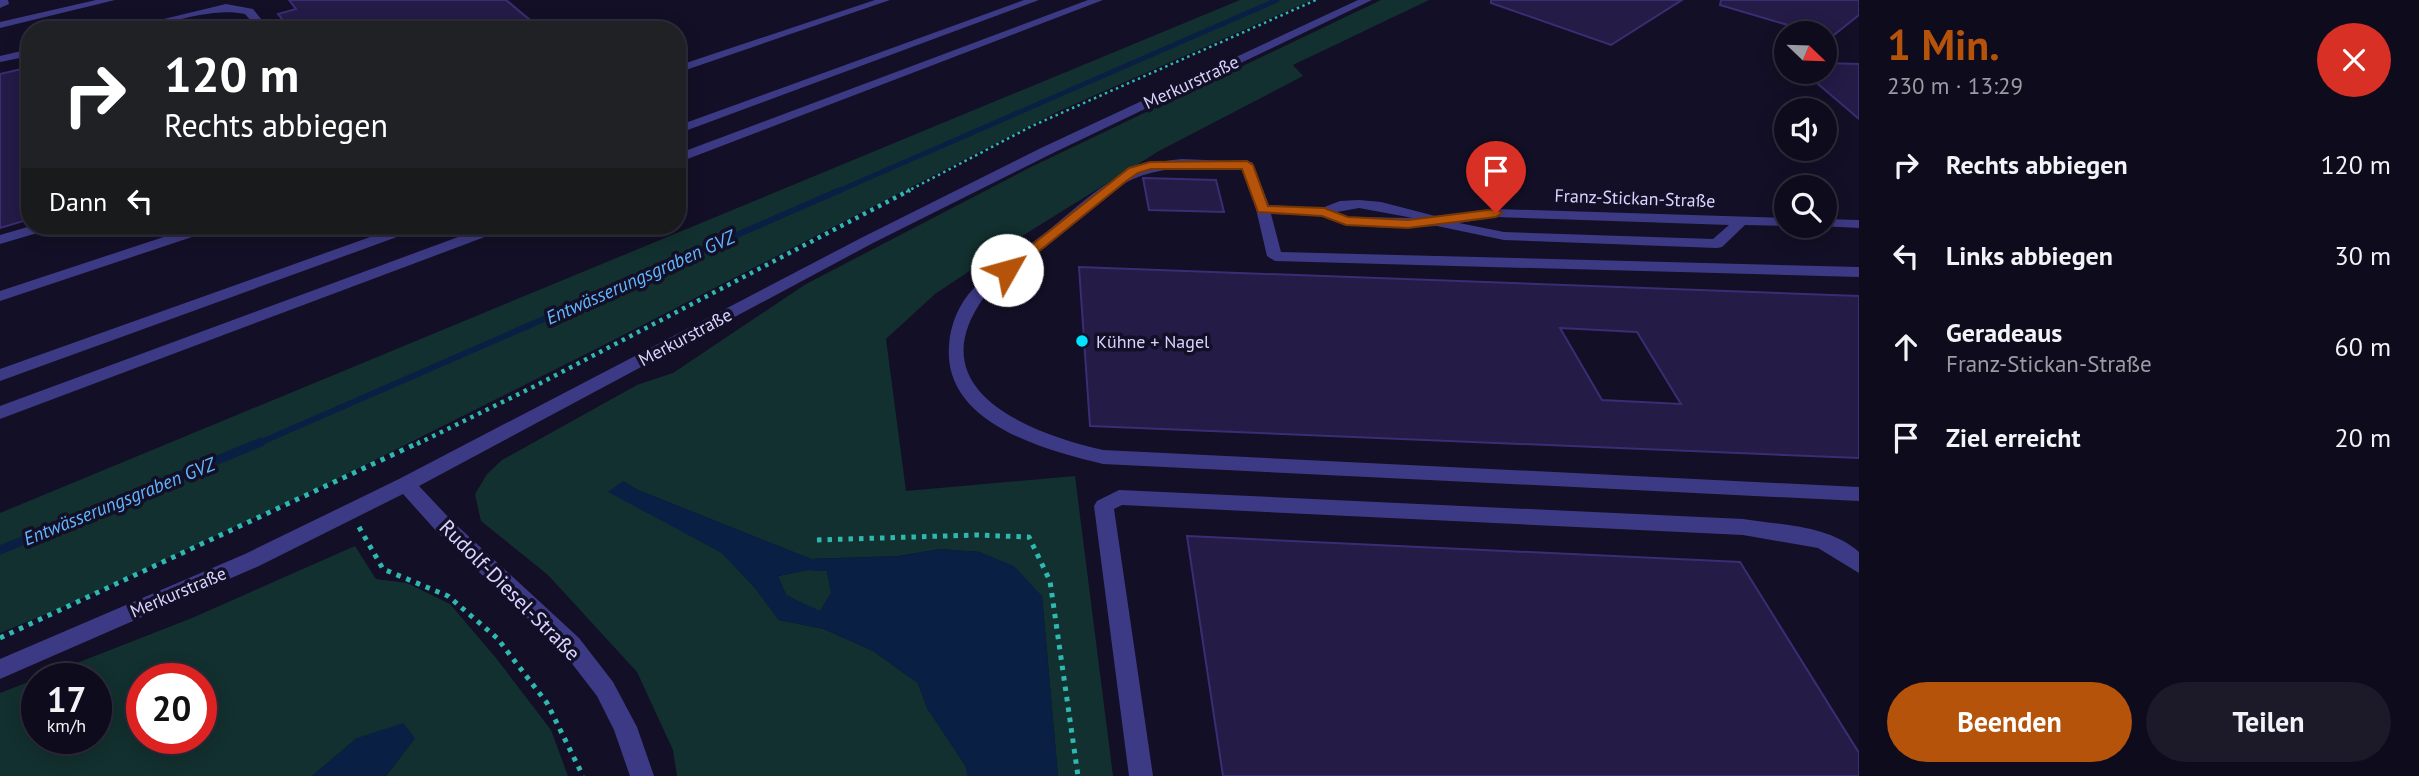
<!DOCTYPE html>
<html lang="de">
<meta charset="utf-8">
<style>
body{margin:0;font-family:"PT Sans",sans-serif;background:#1c1929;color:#f1f3f6;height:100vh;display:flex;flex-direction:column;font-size:26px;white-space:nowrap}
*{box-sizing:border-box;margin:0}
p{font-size:23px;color:#9b9ba3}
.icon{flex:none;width:38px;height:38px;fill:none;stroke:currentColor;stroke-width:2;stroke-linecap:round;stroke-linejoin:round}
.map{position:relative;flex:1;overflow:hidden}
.panel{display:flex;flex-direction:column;background:#0e0b1c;width:560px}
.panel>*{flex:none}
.top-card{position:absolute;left:21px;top:21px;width:665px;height:214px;border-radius:28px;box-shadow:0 4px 18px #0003,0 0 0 2px #2e2b3b;background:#202124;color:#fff;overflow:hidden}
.needle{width:46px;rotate:113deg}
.fabs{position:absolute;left:1774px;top:21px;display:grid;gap:14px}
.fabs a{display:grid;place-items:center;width:63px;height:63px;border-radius:50%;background:#0e0b1c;box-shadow:0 4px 18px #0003,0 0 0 2px #2e2b3b;font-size:35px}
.speed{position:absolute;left:21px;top:663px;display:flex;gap:14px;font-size:35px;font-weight:700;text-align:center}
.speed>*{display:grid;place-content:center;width:91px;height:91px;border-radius:50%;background:#0e0b1c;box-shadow:0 4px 18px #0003,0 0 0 2px #2e2b3b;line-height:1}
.speed small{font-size:18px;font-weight:400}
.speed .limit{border:10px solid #d22;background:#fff;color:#111}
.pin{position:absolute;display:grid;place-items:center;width:60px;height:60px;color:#fff;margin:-72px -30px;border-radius:50% 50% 50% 0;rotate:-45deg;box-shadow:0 0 7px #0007}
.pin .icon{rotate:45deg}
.me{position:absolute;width:77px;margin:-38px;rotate:52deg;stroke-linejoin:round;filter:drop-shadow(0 0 5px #0008)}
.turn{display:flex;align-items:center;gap:24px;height:147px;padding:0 28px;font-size:32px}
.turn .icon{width:91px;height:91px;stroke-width:2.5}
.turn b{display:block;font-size:49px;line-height:60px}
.then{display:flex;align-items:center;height:66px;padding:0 28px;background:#0003;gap:14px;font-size:26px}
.round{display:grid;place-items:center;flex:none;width:74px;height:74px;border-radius:37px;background:#1c1929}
.summary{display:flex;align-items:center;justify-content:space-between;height:119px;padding:0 28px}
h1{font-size:42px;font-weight:600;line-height:52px;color:#b45309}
.primary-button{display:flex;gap:14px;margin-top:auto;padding:14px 28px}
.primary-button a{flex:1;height:80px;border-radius:42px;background:#b45309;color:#fff;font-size:28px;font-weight:600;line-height:80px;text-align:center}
.primary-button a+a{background:#1c1929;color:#f1f3f6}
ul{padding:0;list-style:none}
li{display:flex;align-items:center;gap:21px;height:91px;padding:0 28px}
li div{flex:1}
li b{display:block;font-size:26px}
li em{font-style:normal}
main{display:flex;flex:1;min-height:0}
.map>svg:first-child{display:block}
</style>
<main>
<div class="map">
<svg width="1859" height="776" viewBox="0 0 1859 776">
<rect width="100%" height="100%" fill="#130f26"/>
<!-- green -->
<path fill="#12302f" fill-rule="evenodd" d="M1240 0H1312L1059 111 594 350 325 485 68 605 0 633V513Z
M1381 0H1429L1293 65 1303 76 1159 151 1019 238 935 294 886 339 906 491 1075 476 1113 776H1058L1042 596 980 552 940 549 899 556 811 559 638 490 623 481 670 524 722 553 755 588 779 620 824 629 873 651 918 683 927 708 965 765 968 776H677L673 750 637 672 548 575 481 521 475 494 487 474 502 460 637 385 673 373 806 284 1031 167Z
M355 546 376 579 407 583 450 604 496 658 551 730 568 776H386L415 738H357L312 776H0V693L192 618ZM37 679H96V738H37ZM142 679H201V738H142Z
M808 570 827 571 831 593 820 612 786 595 778 576Z"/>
<!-- water -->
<path fill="#0a1f44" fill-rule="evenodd" d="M623 481 638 490 811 559 899 556 940 549 980 552 1014 566 1042 596 1058 776H968L965 765 927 708 918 683 873 651 824 629 779 620 755 588 722 553 608 492ZM808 570 827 571 831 593 820 611 786 595 778 576Z
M403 723 415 738 386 776H312L357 738Z"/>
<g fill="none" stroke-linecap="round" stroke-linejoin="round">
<!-- stream-far2 -->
<path stroke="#0a1f44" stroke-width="5" d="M836 192 1277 0"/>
<!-- stream-far1 -->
<path stroke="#0a1f44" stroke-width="6" d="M257 444 840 190"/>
<!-- stream -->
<path stroke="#0a1f44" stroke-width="9" d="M0 550 261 442"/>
</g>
<!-- building -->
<path fill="#241b47" stroke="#3b2d73" stroke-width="2" fill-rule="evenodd" d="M289 0H506L542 30H291L278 14 296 9Z
M1491 0H1682L1611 45 1491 3Z
M1721 0H1859V15L1830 38 1825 36V33H1815L1720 5Z
M1825 63 1859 64V119L1804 72H1825Z
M30 67V219L0 228V74Z
M1143 178 1216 180 1224 212 1149 210Z
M1079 267 1859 296V458L1090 426ZM1560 328 1637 332 1681 404 1602 400Z
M1187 536 1740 562 1859 753V776H1223Z"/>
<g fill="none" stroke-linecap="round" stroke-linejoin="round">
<!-- path-far2 -->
<path stroke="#2fb8b0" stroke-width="2.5" stroke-dasharray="2.5 3.5" stroke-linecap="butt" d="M906 192 1032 126 1316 0"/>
<!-- path-far1 -->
<path stroke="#2fb8b0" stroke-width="4.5" stroke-dasharray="3.5 5" stroke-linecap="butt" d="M417 444 535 386 910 190"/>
<!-- path -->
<path stroke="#2fb8b0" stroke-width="5" stroke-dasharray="4.5 6" stroke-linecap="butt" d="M359 527 383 569 448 596 497 638 547 703 583 776
M817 540 976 535 1029 537 1050 581 1078 776
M0 638 420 442"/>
<!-- minor -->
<path fill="#3d3a85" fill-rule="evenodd" d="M0 0H8L9 4 0 8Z
M96 0H115L0 28V22Z
M875 0H890L677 73V66Z
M1024 0H1039L677 134V126Z
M1088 0H1103L677 163V154Z
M1358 0H1372L1051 154 873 243 419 486 452 521 579 638 613 682 637 727 654 776H630L614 730 597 696 563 652 438 533 403 494 259 566 0 679V659L245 554 399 479 863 237 1041 148Z
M226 4 253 9 270 30H259L245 14C203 6 161 30 118 30Z
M30 49V56L0 62V56Z
M1182 159 1252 162 1269 205 1322 208 1340 201 1359 200 1381 202 1439 217 1496 209 1787 218V226H1789H1787L1745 225 1722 247 1717 248 1504 240 1437 226 1389 228 1346 225 1322 216 1271 214 1281 252 1859 267V277L1275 261 1267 256 1256 209 1242 169C1201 168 1162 163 1125 183L985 296C916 390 1029 433 1103 450L1859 487V501L1103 464C1044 450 943 423 949 346 950 325 959 303 974 288 994 268 1022 251 1045 233 1093 195 1117 164 1182 159ZM1359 208 1413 218 1348 217 1337 212ZM1496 217 1729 225 1713 239 1504 232 1459 223Z
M1825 219 1859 220V228L1820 226H1825Z
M31 226H53L51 229 0 244V235Z
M197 226H218L216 229 0 301V291Z
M401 226H421L419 229 0 381V369Z
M488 226H508L506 229 0 419V406Z
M1119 490 1743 519C1780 525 1829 525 1859 552V573L1818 548 1743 535 1122 505 1114 509 1153 776H1129L1094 506 1097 501Z"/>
</g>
<!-- route -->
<path fill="#b45309" stroke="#753606" stroke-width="2" d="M1247 161 1253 165 1268 206 1324 208 1348 217 1408 220 1496 209 1502 213 1496 217 1408 228 1346 225 1322 216 1258 212 1242 169H1151L1138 173 1125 182 1012 273 1007 274 1000 270 1129 168 1150 162Z"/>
<!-- markers -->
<circle fill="#00e5ff" stroke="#130f26" stroke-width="2.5" cx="1082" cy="341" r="7"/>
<g text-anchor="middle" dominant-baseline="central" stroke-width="7" stroke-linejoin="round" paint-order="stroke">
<!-- street labels -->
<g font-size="18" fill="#d9d4ff" stroke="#130f26">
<text transform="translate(1191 82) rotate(-25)">Merkurstraße</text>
<text transform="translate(1635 198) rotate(2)">Franz-Stickan-Straße</text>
<text transform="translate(685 337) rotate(-28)">Merkurstraße</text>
<text transform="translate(178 592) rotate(-23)">Merkurstraße</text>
</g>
<!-- poi labels -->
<g font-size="18" fill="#d9d4ff" stroke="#130f26" text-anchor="start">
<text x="1096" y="341">Kühne + Nagel</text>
</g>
<!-- water labels -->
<g font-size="19" font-style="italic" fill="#62b6ff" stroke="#130f26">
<text transform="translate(640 277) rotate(-24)">Entwässerungsgraben GVZ</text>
<text transform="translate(119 501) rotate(-22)">Entwässerungsgraben GVZ</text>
</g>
<!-- near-street labels -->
<g font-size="21" fill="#d9d4ff" stroke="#130f26">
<text transform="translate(510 590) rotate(45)">Rudolf-Diesel-Straße</text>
</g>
</g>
</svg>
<div class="fabs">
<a><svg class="needle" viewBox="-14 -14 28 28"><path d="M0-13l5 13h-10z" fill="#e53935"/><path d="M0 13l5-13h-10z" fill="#9b9ba3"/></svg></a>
<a><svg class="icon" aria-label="sound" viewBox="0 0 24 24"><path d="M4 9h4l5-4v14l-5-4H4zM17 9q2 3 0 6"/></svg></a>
<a><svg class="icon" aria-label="search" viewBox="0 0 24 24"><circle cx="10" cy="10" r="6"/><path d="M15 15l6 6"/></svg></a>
</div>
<div class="speed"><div>17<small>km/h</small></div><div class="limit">20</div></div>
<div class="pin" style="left:1496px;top:213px;background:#d93025"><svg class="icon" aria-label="arrive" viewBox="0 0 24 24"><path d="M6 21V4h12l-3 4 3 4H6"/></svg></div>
<svg class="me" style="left:1007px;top:270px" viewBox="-20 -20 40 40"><circle r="19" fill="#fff"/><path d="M0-13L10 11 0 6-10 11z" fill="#b45309"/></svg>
<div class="top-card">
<div class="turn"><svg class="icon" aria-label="right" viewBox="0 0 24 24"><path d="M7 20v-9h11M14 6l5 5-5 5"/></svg><div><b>120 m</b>Rechts abbiegen</div></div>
<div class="then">Dann<svg class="icon" aria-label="left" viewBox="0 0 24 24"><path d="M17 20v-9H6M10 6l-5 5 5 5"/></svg></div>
</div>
</div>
<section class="panel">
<div class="summary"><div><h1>1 Min.</h1><p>230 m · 13:29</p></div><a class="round" style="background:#d93025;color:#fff"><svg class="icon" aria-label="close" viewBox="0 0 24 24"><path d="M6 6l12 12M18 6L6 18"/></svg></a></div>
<ul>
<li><svg class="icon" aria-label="right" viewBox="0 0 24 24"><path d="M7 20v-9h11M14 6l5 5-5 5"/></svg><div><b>Rechts abbiegen</b></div><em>120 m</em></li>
<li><svg class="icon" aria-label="left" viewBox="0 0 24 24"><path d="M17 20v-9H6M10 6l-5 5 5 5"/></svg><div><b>Links abbiegen</b></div><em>30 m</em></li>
<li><svg class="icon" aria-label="ahead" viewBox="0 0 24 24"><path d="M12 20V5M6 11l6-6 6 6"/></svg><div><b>Geradeaus</b><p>Franz-Stickan-Straße</p></div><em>60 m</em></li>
<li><svg class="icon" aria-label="arrive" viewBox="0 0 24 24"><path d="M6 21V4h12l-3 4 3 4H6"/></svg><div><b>Ziel erreicht</b></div><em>20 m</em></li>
</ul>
<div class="primary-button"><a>Beenden</a><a>Teilen</a></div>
</section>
</main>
